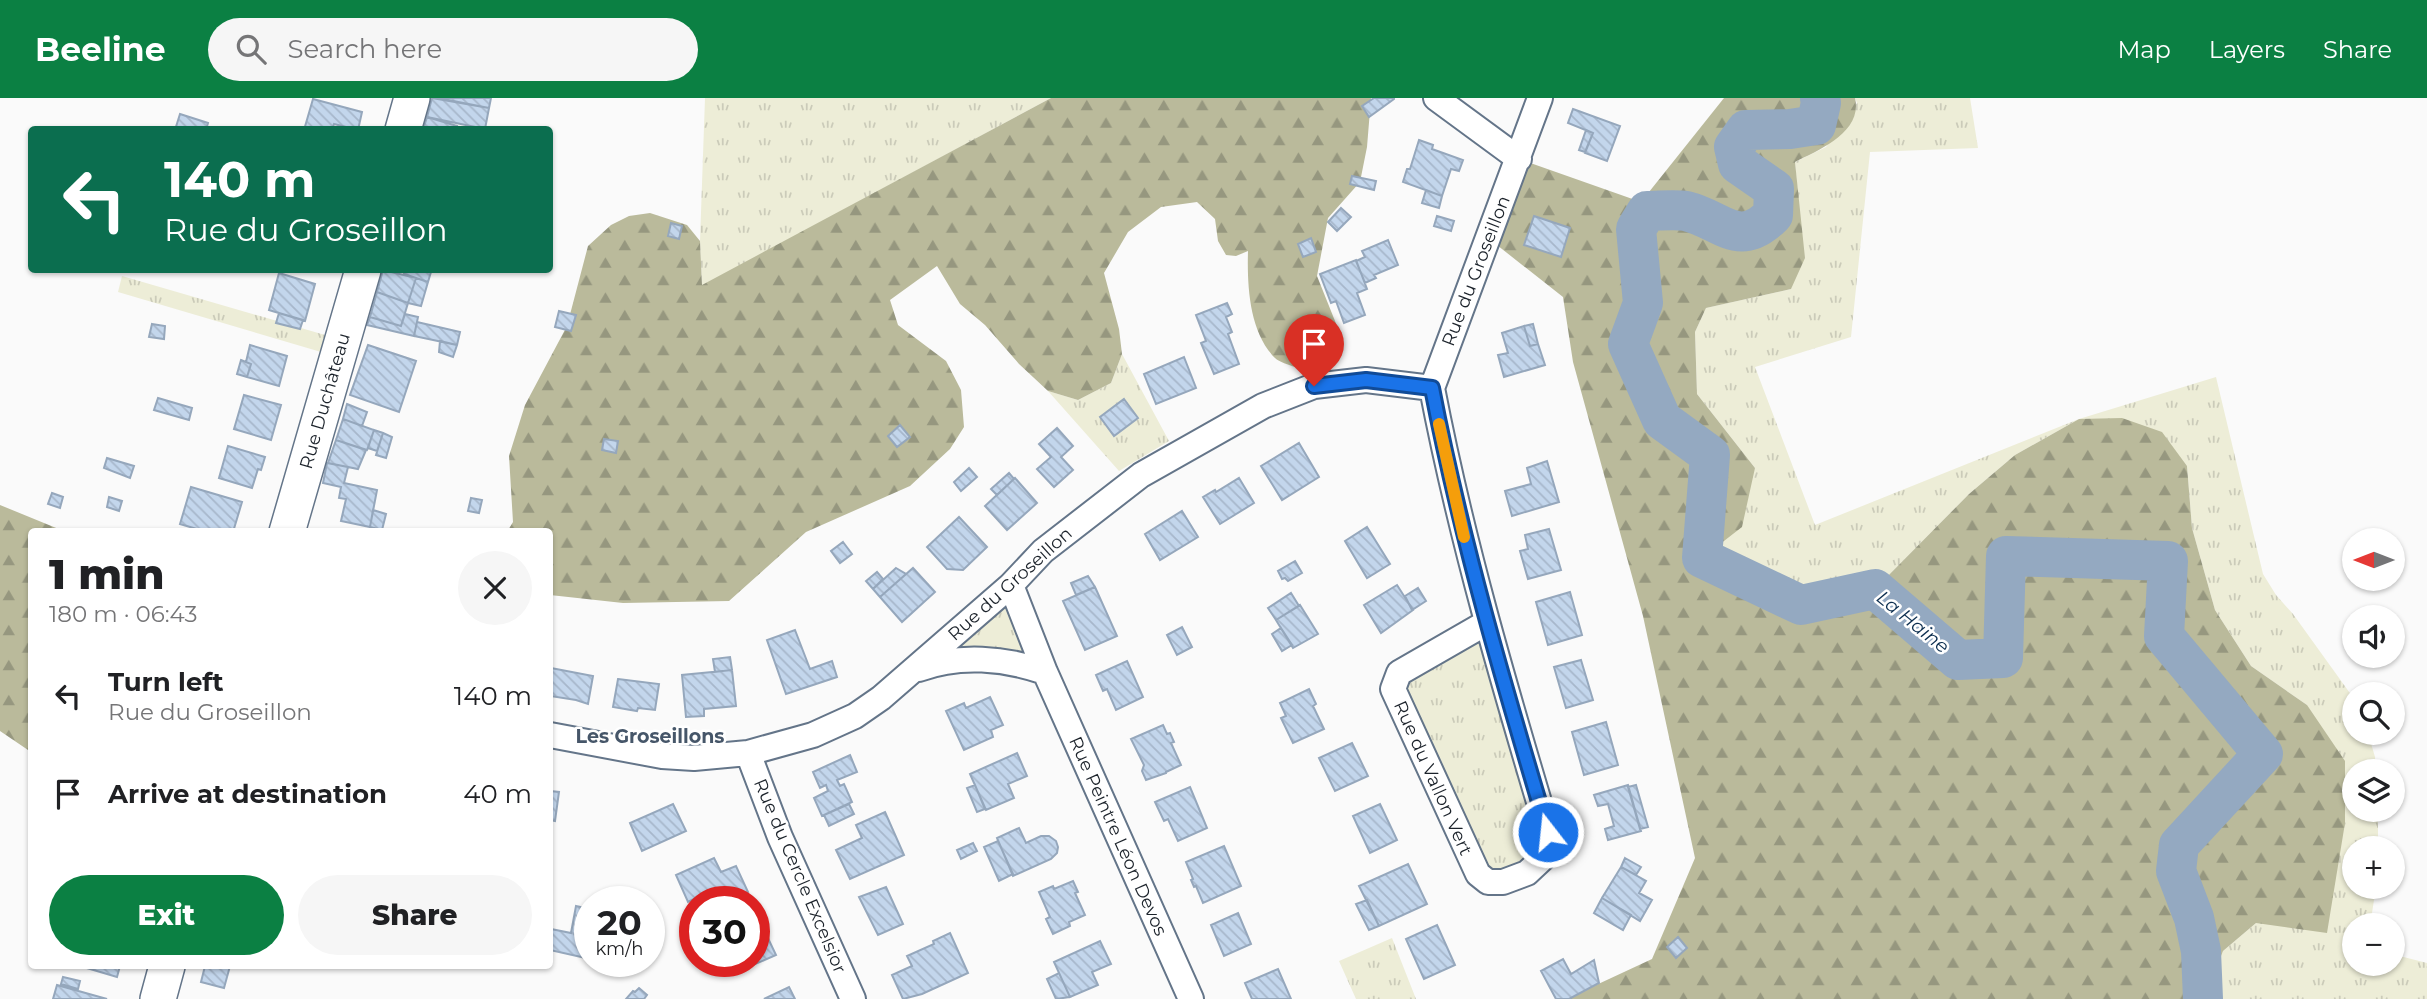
<!DOCTYPE html>
<meta charset="utf-8">
<style>
body{margin:0;font-family:Montserrat,sans-serif;background:#f6f6f6;color:#202124;height:100vh;display:flex;flex-direction:column;font-size:26px;white-space:nowrap}
*{box-sizing:border-box;margin:0}
p{font-size:23px;color:#757577}
.icon{flex:none;width:38px;height:38px;fill:none;stroke:currentColor;stroke-width:2;stroke-linecap:round;stroke-linejoin:round}
.map{position:relative;flex:1;overflow:hidden}
.side{position:absolute;left:28px;top:430px;width:525px;height:441px;display:flex;flex-direction:column;background:#fff;border-radius:7px;box-shadow:0 2px 5px #0004}
.side>*{flex:none}
.top-card{position:absolute;left:28px;top:28px;width:525px;height:147px;border-radius:7px;box-shadow:0 2px 5px #0004;background:#0b6e4f;color:#fff;overflow:hidden}
.needle{width:46px;rotate:270deg}
.tools{position:absolute;left:2342px;top:430px;display:grid;gap:14px}
.tools a{display:grid;place-items:center;width:63px;height:63px;border-radius:50%;background:#fff;box-shadow:0 2px 5px #0004;font-size:35px}
.speed{position:absolute;left:574px;top:788px;display:flex;gap:14px;font-size:35px;font-weight:700;text-align:center}
.speed>*{display:grid;place-content:center;width:91px;height:91px;border-radius:50%;background:#fff;box-shadow:0 2px 5px #0004;line-height:1}
.speed small{font-size:18px;font-weight:400}
.speed .limit{border:10px solid #d22;background:#fff;color:#111}
.pin{position:absolute;display:grid;place-items:center;width:60px;height:60px;color:#fff;margin:-72px -30px;border-radius:50% 50% 50% 0;rotate:-45deg;box-shadow:0 0 7px #0007}
.pin .icon{rotate:45deg}
.me{position:absolute;width:77px;margin:-38px;rotate:344deg;stroke-linejoin:round;filter:drop-shadow(0 0 5px #0008)}
.turn{display:flex;align-items:center;gap:24px;height:147px;padding:0 21px;font-size:32px}
.turn .icon{width:91px;height:91px;stroke-width:2.5}
.turn b{display:block;font-size:49px;line-height:60px}
.round{display:grid;place-items:center;flex:none;width:74px;height:74px;border-radius:37px;background:#f6f6f6}
.head{display:flex;align-items:center;justify-content:space-between;height:119px;padding:0 21px}
h1{font-size:42px;font-weight:800;line-height:52px}
.cta{display:flex;gap:14px;margin-top:auto;padding:14px 21px}
.cta a{flex:1;height:80px;border-radius:42px;background:#0b8043;color:#fff;font-size:28px;font-weight:800;line-height:80px;text-align:center}
.cta a+a{background:#f6f6f6;color:#202124}
ul{padding:0;list-style:none}
li{display:flex;align-items:center;gap:21px;height:98px;padding:0 21px}
li div{flex:1}
li b{display:block;font-size:26px}
li em{font-style:normal}
header{display:flex;align-items:center;gap:42px;box-sizing:border-box;height:98px;padding:0 35px;background:#0b8043;color:#fff}
header strong{font-size:33px}
nav{display:flex;gap:38px;margin-inline-start:auto;font-size:24px}
.search{width:490px;height:63px;background:#f6f6f6;display:flex;align-items:center;gap:18px;box-sizing:border-box;padding:0 24px;border-radius:38px;color:#757577;font-size:26px}
.map>svg:first-child{display:block}
</style>
<header>
<strong>Beeline</strong>
<div class="search"><svg class="icon" aria-label="search" viewBox="0 0 24 24"><circle cx="10" cy="10" r="6"/><path d="M15 15l6 6"/></svg>Search here</div>
<nav><a>Map</a><a>Layers</a><a>Share</a></nav>
</header>
<div class="map">
<svg width="2427" height="901" viewBox="0 0 2427 901">
<defs>
<pattern id="grass-tufts" width="24" height="20" patternUnits="userSpaceOnUse" patternTransform="scale(1.75)"><rect width="24" height="20" fill="#ededd7"/><path d="M3 7l-1-3M5 7V3M7 7l1-3M15 17l-1-3M17 17v-4M19 17l1-3" fill="none" stroke="#cbcbb9"/></pattern>
<pattern id="forest-firs" width="22" height="20" patternUnits="userSpaceOnUse" patternTransform="scale(1.75)"><rect width="22" height="20" fill="#baba9b"/><path d="M5 1l3.5 6h-7zM16 11l3.5 6h-7z" fill="#96977f"/></pattern>
<pattern id="building-back-hatch" width="6" height="6" patternUnits="userSpaceOnUse" patternTransform="scale(1.75)"><rect width="6" height="6" fill="#c3d6ec"/><path d="M-1 5l2 2M0 0l6 6M5-1l2 2" fill="none" stroke="#a7b7cb"/></pattern>
</defs>
<rect width="100%" height="100%" fill="#fafafa"/>
<!-- grass -->
<path fill="url(#grass-tufts)" d="M705 0H1051L702 188 700 143Z
M1855 0H1970L1978 50 1870 54 1851 239 1755 269 1815 427 2079 321 2216 279 2263 476 2276 497 2293 516 2352 598 2354 635H2368L2375 659 2376 674H2354V712H2378V751H2354V789H2376L2370 828H2354V866H2392V856L2427 865V901H2205L2223 853 2256 825 2307 607 2251 568 2215 512 2192 430 2187 368 2079 321 2015 357 1969 396 1875 491 1801 507 1702 460 1755 370 1697 296 1695 234 1706 210 1791 191 1798 98 1795 64 1826 49 1857 5Z
M122 178 325 237 321 254 118 194Z
M1122 256 1169 343 1119 373 1048 293 1078 302 1111 285Z
M991 504 1009 508 1024 549V557L962 562 950 541Z
M1486 525 1543 760 1488 784 1399 575Z
M1392 840 1416 901H1356L1339 863Z"/>
<!-- forest -->
<path fill="url(#forest-firs)" d="M1051 0H1371L1367 49 1360 84 1328 120 1317 178 1339 233 1338 245 1329 254 1295 269C1289 267 1279 264 1275 260 1249 234 1247 187 1248 153L1236 158 1226 157 1218 143 1215 121 1197 104 1161 109 1128 134 1104 175 1119 231 1122 256 1111 285 1078 302 1048 293 1019 266 985 227 960 206 937 168 890 202 898 227 946 263 961 292 964 329 950 351 910 388 806 434 729 503 623 505 550 497V434H507L513 424 509 358 525 307 567 228 588 148 611 127 629 118 650 115 687 127 700 143 702 187Z
M1724 0H1855C1863 34 1819 52 1795 64L1805 160 1791 191 1706 210 1695 234 1697 296 1755 370 1742 429 1702 460 1801 507 1875 491 1969 396 2015 357 2079 321 2122 320 2162 334 2187 368 2192 430 2215 512 2251 568 2307 607 2345 663V725L2327 835 2256 825 2223 853 2205 901H1566L1652 861 1695 760 1643 518 1573 264 1563 199 1488 140 1519 61 1641 104Z
M0 407 66 434H32L31 654 0 633Z"/>
<g fill="none" stroke-linecap="round" stroke-linejoin="round">
<!-- river -->
<path stroke="#94a9c1" stroke-width="40" d="M1820 0 1821 5 1816 27 1790 31 1746 32 1734 49 1738 66 1774 91 1773 117C1738 152 1723 122 1686 113 1674 111 1659 113 1647 113L1636 131 1643 205 1628 246 1662 322 1710 357 1702 460 1801 507 1875 491 1958 562 2003 560 2006 458 2168 463 2164 538 2263 656 2179 747 2176 773 2194 820 2201 853 2203 901"/>
</g>
<!-- building -->
<path fill="url(#building-back-hatch)" stroke="#95a7bc" stroke-width="2" d="M432 0 489 10 485 31 427 19Z
M438 0H491L489 10Z
M1374 0H1394V1L1369 19 1362 8Z
M313 1 362 14 358 32 334 26 332 32H304Z
M1573 11 1620 28 1607 63 1585 55 1593 35 1568 25Z
M180 16 208 25 206 32H175Z
M427 19 457 28 456 32H423Z
M1586 32 1593 35 1585 54 1579 52Z
M1419 42 1433 47 1432 51 1463 62 1459 73 1451 71 1442 98 1403 84 1407 71H1410Z
M1352 78 1376 83 1374 92 1350 86Z
M1426 92 1442 98 1439 110 1422 105Z
M1341 110 1351 119 1337 133 1328 124Z
M1437 118 1454 123 1451 133 1434 128Z
M1534 118 1570 130 1561 159 1524 147Z
M671 125 682 128 679 141 668 138Z
M1311 140 1316 154 1303 159 1298 146Z
M1388 142 1398 167 1374 177 1376 180 1365 185 1356 163 1365 159 1362 153Z
M1356 162 1367 191 1357 195 1365 217 1344 225 1336 203 1331 205 1320 176Z
M383 172 416 180 408 205 377 194Z
M406 172 431 174 428 184 404 176Z
M279 175 315 186 305 223 269 212Z
M416 180 428 184 421 208 408 205Z
M377 194 408 205 401 228 370 219Z
M1227 205 1232 216 1226 219 1232 234 1228 236 1239 266 1214 276 1201 245 1206 243 1196 217Z
M559 213 576 217 571 233 555 229Z
M279 215 303 222 300 231 276 225Z
M405 216 418 219 414 238 367 227 370 219 401 228Z
M417 224 460 234 457 247 414 238Z
M152 226 165 228 164 241 149 239Z
M1533 226 1538 246 1530 248 1524 228Z
M1524 228 1530 248 1538 246 1545 267 1504 279 1498 257 1508 255 1502 235Z
M440 243 457 247 453 259 439 254Z
M250 247 287 258 279 288 247 279 251 266 246 264Z
M368 247 416 263 399 314 350 297Z
M1184 259 1196 290 1156 306 1144 276Z
M241 262 251 266 247 279 237 276Z
M244 297 281 307 271 342 234 331Z
M158 300 192 310 189 322 154 312Z
M1124 301 1138 320 1114 338 1100 319Z
M347 306 367 314 362 328 343 321Z
M343 321 374 332 367 352 336 342Z
M900 327 910 339 897 349 888 338Z
M1057 330 1073 348 1061 359 1073 372 1054 389 1037 371 1051 359 1039 346Z
M374 332 383 335 377 353 368 350Z
M383 335 392 339 386 360 376 357Z
M604 341 618 343 616 355 602 352Z
M336 342 366 352 358 371 328 365Z
M1299 345 1319 379 1282 402 1261 368Z
M228 348 265 359 261 372 258 371 252 390 219 380Z
M107 360 134 368 130 380 104 370Z
M1547 363 1559 404 1512 418 1505 393 1531 386 1527 370Z
M327 365 348 369 344 385 377 392 370 429 341 423 346 401 339 400 341 389 323 385Z
M969 370 977 379 961 393 954 384Z
M1009 375 1014 381 997 397 991 391Z
M1015 380 1037 405 1007 432 985 408Z
M1239 380 1254 405 1220 426 1203 399 1215 392 1216 394Z
M191 389 242 404 233 434H207L180 426Z
M52 395 63 399 60 410 48 406Z
M109 399 122 403 119 413 107 409Z
M471 400 482 402 479 415 468 413Z
M373 412 386 416 382 432 370 429Z
M1182 413 1198 439 1160 462 1145 436Z
M959 419 987 449 963 472 947 471 927 449Z
M1367 429 1390 466 1367 480 1345 443Z
M1549 431 1561 472 1528 481 1520 453 1528 451 1525 437Z
M843 444 852 456 840 465 831 453Z
M1295 463 1302 475 1288 483 1285 480 1282 481 1278 473Z
M896 470 906 476 880 499 873 491Z
M913 470 935 494 902 524 880 499Z
M877 474 883 481 873 491 866 483Z
M1088 478 1095 489 1076 497 1071 485Z
M1397 487 1413 512 1381 535 1364 507Z
M1095 489 1117 538 1085 552 1063 503Z
M1418 490 1426 503 1412 512 1405 498Z
M1570 494 1582 537 1548 547 1536 504Z
M1291 495 1299 508 1276 522 1268 510Z
M1300 507 1318 536 1293 550 1276 522Z
M1182 529 1192 549 1177 557 1167 537Z
M1281 530 1292 547 1282 553 1272 536Z
M795 532 810 571 832 563 837 579 786 596 767 542Z
M730 559 732 572 715 574 713 561Z
M1581 562 1593 602 1566 610 1554 569Z
M1127 563 1143 599 1116 612 1107 591 1103 593 1096 577Z
M551 570 593 578 588 606 576 602 550 598Z
M732 572 736 608 704 611V618L686 619 682 577Z
M618 581 659 586 655 612 638 610 637 613 613 609Z
M1309 591 1316 606 1313 608 1324 631 1293 645 1281 620 1286 618 1280 605Z
M990 599 1003 627 991 632 993 639 964 652 946 613 964 605 966 610Z
M1606 624 1618 667 1584 677 1572 634Z
M1163 627 1167 636 1170 635 1174 644 1171 645 1181 667 1166 674V675L1146 682 1142 673 1144 667 1131 641Z
M1352 645 1368 678 1335 693 1319 660Z
M1017 655 1027 678 1008 686 1014 700 986 712 970 676Z
M850 657 857 674 837 682 840 688 844 686 852 704 822 718 814 700 828 693 826 687 820 690 813 674Z
M975 687 985 711 977 714 967 690Z
M1628 687 1641 733 1608 742 1605 731 1614 728 1608 706 1598 708 1594 697Z
M1636 687 1648 729 1640 731 1628 689Z
M1190 689 1207 730 1178 743 1168 721 1164 723 1155 704Z
M550 693 559 694 555 723 550 722Z
M673 706 686 733 642 753 630 725Z
M849 706 854 716 829 728 824 717Z
M1380 706 1397 742 1370 755 1353 718Z
M885 714 904 757 850 781 836 752 862 740 856 727Z
M1019 730 1026 745 1041 738H1049L1056 743 1058 749 1057 755 1051 761 1013 778 997 740Z
M998 743 1013 776 999 783 984 749Z
M973 745 977 753 961 761 957 752Z
M1224 748 1241 788 1203 805 1196 788 1194 789 1191 782 1193 781 1186 764Z
M714 760 721 774 736 768 748 794 727 803H717L712 792 688 804 676 777Z
M1625 760 1641 769 1636 777 1621 769Z
M1408 766 1427 806 1379 828 1359 788Z
M1621 769 1646 783 1639 795 1652 802 1640 823 1602 800Z
M1073 783 1078 794 1075 795 1085 817 1069 824 1070 828 1053 836 1046 821 1050 819 1039 794 1053 788 1054 791Z
M886 789 903 826 878 837 859 799Z
M1602 800 1631 817 1623 832 1594 815Z
M1367 802 1379 828 1369 832 1356 806Z
M576 808 590 811V861L550 852 552 839H550L551 831 571 835Z
M1238 815 1251 846 1224 858 1211 827Z
M1437 827 1455 867 1424 881 1406 841Z
M950 835 968 875 922 896 903 901 892 877 912 868 907 858 934 846 933 843Z
M766 836 776 857 730 877 724 863H754V841Z
M1678 839 1687 850 1676 860 1667 849Z
M1100 843 1111 866 1092 874 1098 887 1070 899 1054 864Z
M1563 861 1571 876 1594 862 1599 885 1569 901H1556L1541 873Z
M80 868H120L117 879Z
M205 868H230L224 890 201 884Z
M1278 871 1291 901H1252L1245 885Z
M1059 875 1070 899 1056 901 1047 881Z
M63 879 80 883 78 891 61 886Z
M57 887 107 901H53Z
M789 889 795 901H764Z
M639 890 647 897 644 901H626L633 893 635 894Z"/>
<g fill="none" stroke-linecap="round" stroke-linejoin="round">
<!-- street casing -->
<g stroke="#647589" stroke-width="28">
<path id="street" d="M1436 0 1519 61
M1432 290C1461 441 1504 587 1548 734L1543 760 1527 775 1503 784H1488L1478 776 1393 591 1399 575 1486 525
M1432 290 1540 0
M1011 487 1045 574 1191 901
M919 571C959 556 1005 560 1045 574
M550 637 662 658 694 660 748 655 813 637 855 618 881 600 1011 487 1043 453 1141 377 1263 308 1314 288 1366 282 1432 290
M748 655 780 739 853 901"/>
</g>
<!-- secondary casing -->
<g stroke="#647589" stroke-width="38">
<path id="secondary" d="M403 32 412 0
M287 434 363 172
M158 901 167 868"/>
</g>
<!-- street -->
<use href="#street" stroke="#fff" stroke-width="24"/>
<!-- secondary -->
<use href="#secondary" stroke="#fff" stroke-width="35"/>
</g>
<g fill="none" stroke-linecap="round" stroke-linejoin="round">
<!-- route casing -->
<g stroke="#114b97" stroke-width="18">
<path id="route" d="M1314 288 1366 282 1432 290C1461 441 1504 587 1548 734"/>
</g>
<!-- route -->
<use href="#route" stroke="#1a73e8" stroke-width="12"/>
<!-- slow -->
<path stroke="#f59e0b" stroke-width="12" d="M1439 326 1464 439"/>
</g>
<g text-anchor="middle" dominant-baseline="central" stroke-width="5" stroke-linejoin="round" paint-order="stroke">
<!-- street labels -->
<g font-size="18" fill="#1b222a" stroke="#fff">
<text transform="translate(1476 173) rotate(-69)">Rue du Groseillon</text>
<text transform="translate(325 303) rotate(-74)">Rue Duchâteau</text>
<text transform="translate(1010 486) rotate(-42)">Rue du Groseillon</text>
<text transform="translate(1433 680) rotate(66)">Rue du Vallon Vert</text>
<text transform="translate(1118 738) rotate(66)">Rue Peintre Léon Devos</text>
<text transform="translate(800 778) rotate(67)">Rue du Cercle Excelsior</text>
</g>
<!-- water labels -->
<g font-size="19" font-style="italic" fill="#0c2e4f" stroke="#fff">
<text transform="translate(1913 524) rotate(39)">La Haine</text>
</g>
<!-- neighbourhood labels -->
<g font-size="19" font-weight="bold" fill="#465669" stroke="#fff">
<text x="650" y="638">Les Groseillons</text>
</g>
</g>
</svg>
<div class="tools">
<a><svg class="needle" viewBox="-14 -14 28 28"><path d="M0-13l5 13h-10z" fill="#e53935"/><path d="M0 13l5-13h-10z" fill="#757577"/></svg></a>
<a><svg class="icon" aria-label="sound" viewBox="0 0 24 24"><path d="M4 9h4l5-4v14l-5-4H4zM17 9q2 3 0 6"/></svg></a>
<a><svg class="icon" aria-label="search" viewBox="0 0 24 24"><circle cx="10" cy="10" r="6"/><path d="M15 15l6 6"/></svg></a>
<a><svg class="icon" aria-label="layers" viewBox="0 0 24 24"><path d="M12 4l9 5-9 5-9-5zM3 14l9 5 9-5"/></svg></a>
<a>+</a>
<a>−</a>
</div>
<div class="speed"><div>20<small>km/h</small></div><div class="limit">30</div></div>
<div class="pin" style="left:1314px;top:288px;background:#d93025"><svg class="icon" aria-label="arrive" viewBox="0 0 24 24"><path d="M6 21V4h12l-3 4 3 4H6"/></svg></div>
<svg class="me" style="left:1548px;top:734px" viewBox="-20 -20 40 40"><circle r="17" fill="#1a73e8" stroke="#fff" stroke-width="3"/><path d="M0-11L8 9 0 5-8 9z" fill="#fff"/></svg>
<div class="top-card">
<div class="turn"><svg class="icon" aria-label="left" viewBox="0 0 24 24"><path d="M17 20v-9H6M10 6l-5 5 5 5"/></svg><div><b>140 m</b>Rue du Groseillon</div></div>
</div>
<section class="side">
<div class="head"><div><h1>1 min</h1><p>180 m · 06:43</p></div><a class="round"><svg class="icon" aria-label="close" viewBox="0 0 24 24"><path d="M6 6l12 12M18 6L6 18"/></svg></a></div>
<ul>
<li><svg class="icon" aria-label="left" viewBox="0 0 24 24"><path d="M17 20v-9H6M10 6l-5 5 5 5"/></svg><div><b>Turn left</b><p>Rue du Groseillon</p></div><em>140 m</em></li>
<li><svg class="icon" aria-label="arrive" viewBox="0 0 24 24"><path d="M6 21V4h12l-3 4 3 4H6"/></svg><div><b>Arrive at destination</b></div><em>40 m</em></li>
</ul>
<div class="cta"><a>Exit</a><a>Share</a></div>
</section>
</div>
